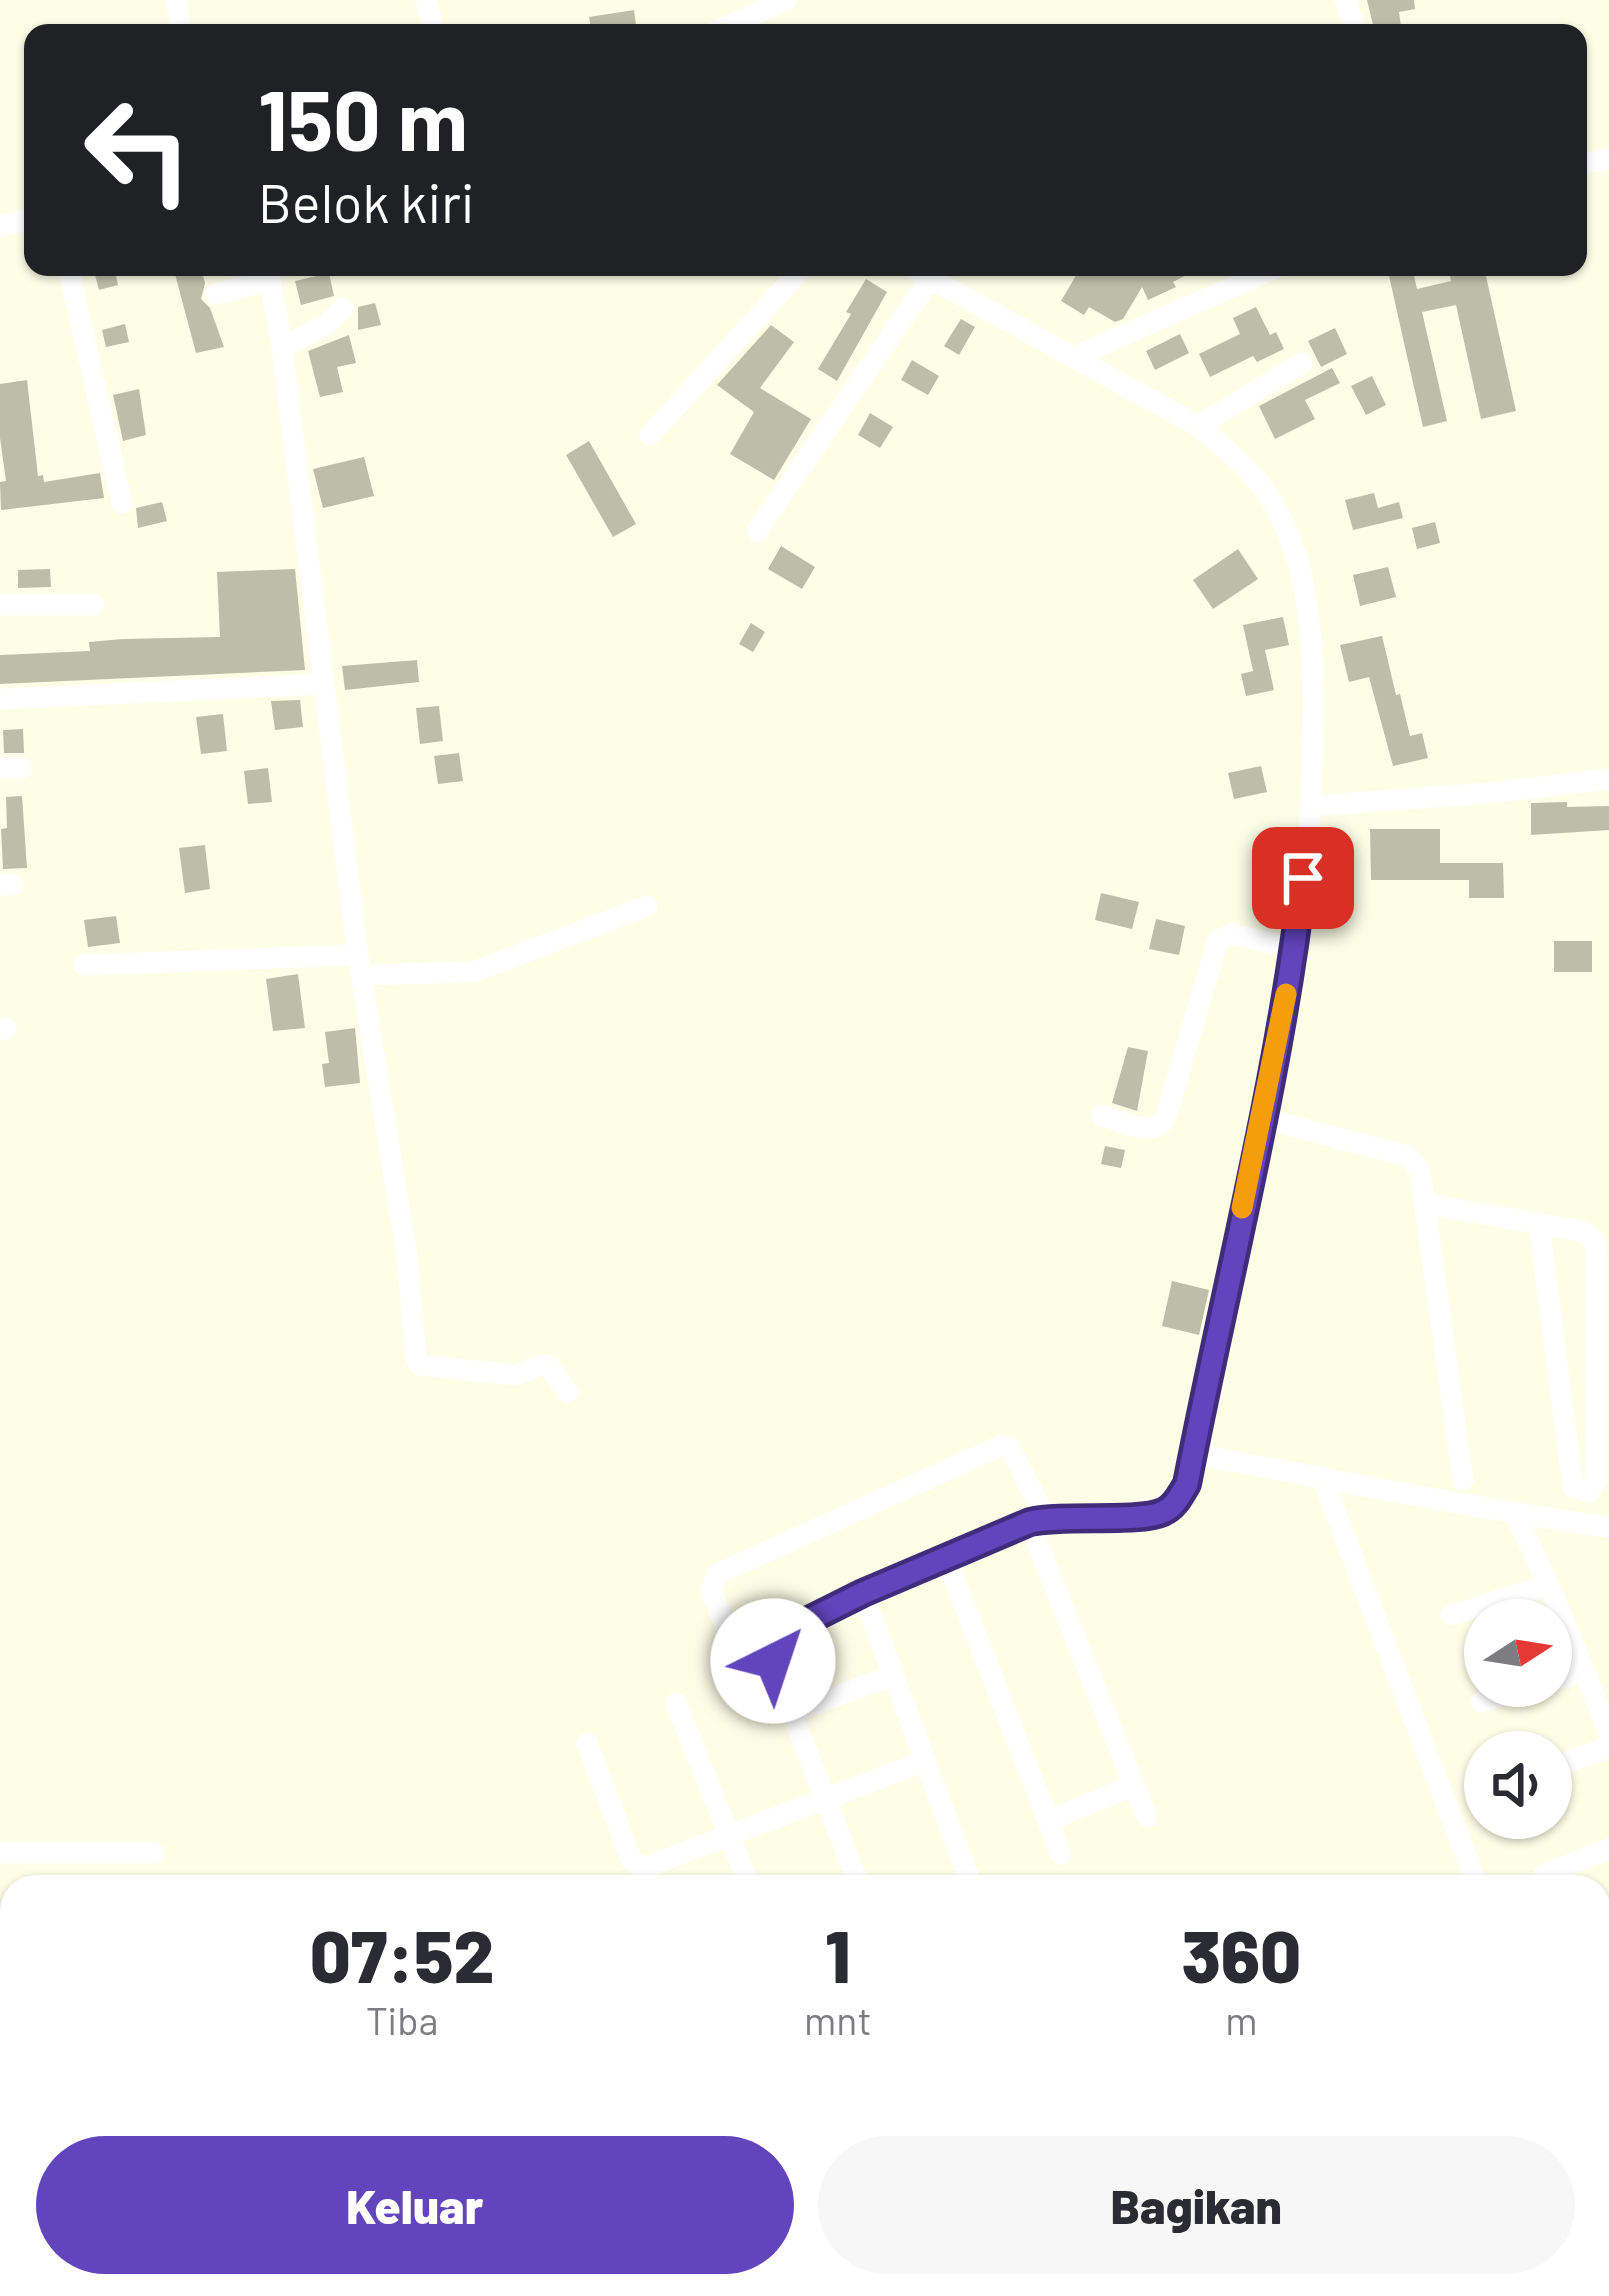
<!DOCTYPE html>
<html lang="id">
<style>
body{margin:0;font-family:Barlow,sans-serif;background:#f7f7f7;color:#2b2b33;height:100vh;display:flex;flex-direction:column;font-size:45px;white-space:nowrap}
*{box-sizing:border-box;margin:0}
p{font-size:39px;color:#7c7c81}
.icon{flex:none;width:66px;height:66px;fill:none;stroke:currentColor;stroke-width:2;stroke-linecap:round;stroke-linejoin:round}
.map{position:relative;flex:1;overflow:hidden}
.panel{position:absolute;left:0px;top:1875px;width:1611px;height:423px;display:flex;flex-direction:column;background:#fff;border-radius:36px 36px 0 0;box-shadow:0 3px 9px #0004}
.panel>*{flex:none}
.banner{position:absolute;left:24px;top:24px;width:1563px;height:252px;border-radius:24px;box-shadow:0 3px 9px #0004;background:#202124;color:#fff;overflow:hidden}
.needle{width:78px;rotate:78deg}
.buttons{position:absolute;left:1464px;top:1599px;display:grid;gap:24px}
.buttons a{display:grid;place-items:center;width:108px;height:108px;border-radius:50%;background:#fff;box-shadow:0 3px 9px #0004;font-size:60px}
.pin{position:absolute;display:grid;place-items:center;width:102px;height:102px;color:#fff;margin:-51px;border-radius:24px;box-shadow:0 6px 18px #0006}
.me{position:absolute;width:132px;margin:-66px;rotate:41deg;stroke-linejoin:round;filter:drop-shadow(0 0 9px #0008)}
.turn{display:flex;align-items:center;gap:42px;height:252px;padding:0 36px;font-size:54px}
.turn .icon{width:156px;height:156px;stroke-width:2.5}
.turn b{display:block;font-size:84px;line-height:102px}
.eta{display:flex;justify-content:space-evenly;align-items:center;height:204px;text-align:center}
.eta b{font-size:72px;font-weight:800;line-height:84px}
.cta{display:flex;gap:24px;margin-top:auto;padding:24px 36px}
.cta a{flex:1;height:138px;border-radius:72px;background:#6244bd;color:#fff;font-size:48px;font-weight:800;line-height:138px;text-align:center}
.cta a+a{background:#f7f7f7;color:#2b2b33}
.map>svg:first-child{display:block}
</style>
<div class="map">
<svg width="1609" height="2296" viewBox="0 0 1609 2296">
<rect width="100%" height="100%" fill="#fcfee6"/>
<!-- building -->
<path fill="#bdbea8" d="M1367 0H1414L1415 9 1399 12 1402 33H1375Z
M634 10 637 33H592L589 17Z
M93 267H114L118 285 99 290Z
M1081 267H1202L1173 282 1176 287 1148 300 1142 287 1123 319 1115 322 1089 307 1084 315 1061 301Z
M1387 267H1412L1417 289 1451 281 1448 267H1484L1516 411 1481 419 1456 305 1422 312 1447 421 1423 427Z
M201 268 205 283 201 299 210 308 224 347 196 353 175 274Z
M329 273 334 296 301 305 295 281Z
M866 279 887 292 837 381 818 369 851 314 846 312Z
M375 303 381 325 358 330V307Z
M1256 307 1270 335 1276 332 1284 349 1257 362 1253 356 1210 377 1199 354 1240 334 1233 318Z
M961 319 975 327 959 355 944 346Z
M125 324 129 342 106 347 102 330Z
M771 325 794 342 760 388 811 419 774 480 730 454 754 412 717 385Z
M1335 328 1347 354 1321 367 1308 341Z
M1180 334 1189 353 1155 370 1146 351Z
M349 335 356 363 337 367 343 392 320 397 308 351Z
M912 360 939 376 928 395 901 380Z
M1332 368 1340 383 1305 400 1315 419 1275 439 1259 406Z
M1372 376 1386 405 1366 415 1351 386Z
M27 380 38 476 43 475 44 482 100 473 104 498 1 510 0 482 6 481 0 438V384Z
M139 389 146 435 123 441 113 395Z
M870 413 893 427 880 448 858 435Z
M589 441 636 524 613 537 566 455Z
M364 457 374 496 323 508 313 469Z
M1374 493 1378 508 1399 502 1403 518 1353 530 1345 500Z
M162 502 167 521 138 528 136 508Z
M1435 522 1440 543 1417 549 1412 528Z
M781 546 815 567 802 589 768 569Z
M1238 549 1258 579 1213 609 1193 580Z
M1388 567 1396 597 1360 606 1353 575Z
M50 569 51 587 18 588V570Z
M295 569 305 670 0 684V655L90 651 89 642 123 639 220 637 217 572Z
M1283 617 1289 645 1265 650 1274 690 1246 696 1241 674 1253 671 1243 625Z
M751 623 765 632 753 652 739 644Z
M1382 636 1396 695 1400 694 1410 736 1422 733 1428 758 1393 766 1369 677 1349 682 1340 645Z
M417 660 419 682 345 690 342 666Z
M300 700 303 727 275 730 271 701Z
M439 706 443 741 420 744 416 708Z
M223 714 227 751 201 754 196 717Z
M23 729 24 753H4L3 730Z
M459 753 463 781 438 784 434 756Z
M1261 766 1267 792 1234 799 1228 773Z
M268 768 272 802 248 804 244 771Z
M22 796 27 868 3 869 1 829 7 828 6 797Z
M1567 802V807L1609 806V830L1531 835V803Z
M1370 829H1440V863H1503L1504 898H1469V880H1371Z
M205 845 210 889 185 893 179 848Z
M1101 893 1139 902 1132 929 1095 920Z
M116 916 120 943 88 947 84 920Z
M1156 919 1185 926 1179 955 1149 949Z
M1554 941H1592V972H1554Z
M298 974 305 1028 273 1031 266 979Z
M355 1028 360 1083 325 1087 322 1064 329 1063 325 1032Z
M1128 1047 1148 1051 1137 1111 1112 1103Z
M1105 1146 1125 1150 1121 1168 1101 1164Z
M1172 1281 1209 1290 1199 1335 1162 1326Z"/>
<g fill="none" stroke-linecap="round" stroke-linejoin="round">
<!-- minor -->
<path stroke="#fff" stroke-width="21" d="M176 0 181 33
M426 0 435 33
M1345 0 1357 33
M712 33 786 0
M1578 164 1609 159
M0 226 33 218
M68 267 122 503
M267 267 281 339 358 955 407 1256 416 1359 420 1365 515 1375 542 1365 549 1366 568 1392
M910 267 1198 426C1224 448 1251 469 1270 498 1324 581 1313 711 1311 806L1489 793 1609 779
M215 294 270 280
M282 348 327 324 343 308
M1074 357 1278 267
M1198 426 1302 363
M650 435 803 267
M757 531 930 279
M0 605H94
M0 699 324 684
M0 768H22
M0 885H13
M84 965 358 955
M362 975 473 972 647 906
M0 1029H6
M1101 1115C1121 1121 1148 1137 1165 1120L1218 940 1233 934 1295 949
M1261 1118 1407 1156 1420 1171 1463 1480
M1425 1204 1582 1231 1593 1239 1597 1253V1480L1588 1492 1574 1488 1571 1473 1539 1223
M1193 1454C1331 1479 1470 1508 1609 1527
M1322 1477 1478 1887
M1515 1514 1549 1585 1609 1732
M1029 1522 1147 1817
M946 1557 1061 1854
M863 1593 972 1887
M1451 1615 1549 1585
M773 1651C727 1653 728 1627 711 1591L717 1574 1000 1446 1010 1448 1046 1518
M1551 1681 1582 1672
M1481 1702 1536 1686
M676 1703 750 1887
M791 1713 893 1675
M587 1743 631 1859 643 1868 925 1761
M1551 1768 1609 1747
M1048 1821 1134 1785
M0 1853H154
M1544 1874 1609 1849
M860 1887 775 1671 773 1651 783 1633 863 1593 1029 1522C1066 1514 1138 1524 1163 1512 1175 1507 1180 1495 1187 1483L1295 949 1311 806
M1599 1949 1609 1945
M1605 2296 1609 2293"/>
</g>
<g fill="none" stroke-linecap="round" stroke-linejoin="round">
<!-- route casing -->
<g stroke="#402c7b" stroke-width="30">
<path id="route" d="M773 1661 776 1642 783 1633 863 1593 1030 1522C1065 1514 1139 1523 1163 1512 1175 1507 1180 1495 1187 1484 1226 1282 1279 1081 1303 878"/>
</g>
<!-- route -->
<use href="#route" stroke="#6244bd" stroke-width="21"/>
<!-- slow -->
<path stroke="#f59e0b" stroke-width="21" d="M1242 1208 1286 994"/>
</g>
</svg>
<div class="buttons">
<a><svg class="needle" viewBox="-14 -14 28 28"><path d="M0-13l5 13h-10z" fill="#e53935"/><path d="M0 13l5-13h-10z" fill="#7c7c81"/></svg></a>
<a><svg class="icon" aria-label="sound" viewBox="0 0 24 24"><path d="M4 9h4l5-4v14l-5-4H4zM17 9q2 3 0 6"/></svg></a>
</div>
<div class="pin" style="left:1303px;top:878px;background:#d93025"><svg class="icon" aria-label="arrive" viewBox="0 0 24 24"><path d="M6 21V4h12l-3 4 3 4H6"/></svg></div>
<svg class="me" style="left:773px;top:1661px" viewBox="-20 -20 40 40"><circle r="19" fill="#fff"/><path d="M0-13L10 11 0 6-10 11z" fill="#6244bd"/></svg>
<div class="banner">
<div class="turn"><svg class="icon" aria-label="left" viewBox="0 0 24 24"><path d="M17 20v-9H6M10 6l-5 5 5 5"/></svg><div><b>150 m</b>Belok kiri</div></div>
</div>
<section class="panel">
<div class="eta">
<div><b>07:52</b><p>Tiba</p></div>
<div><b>1</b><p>mnt</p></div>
<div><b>360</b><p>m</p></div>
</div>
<div class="cta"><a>Keluar</a><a>Bagikan</a></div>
</section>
</div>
